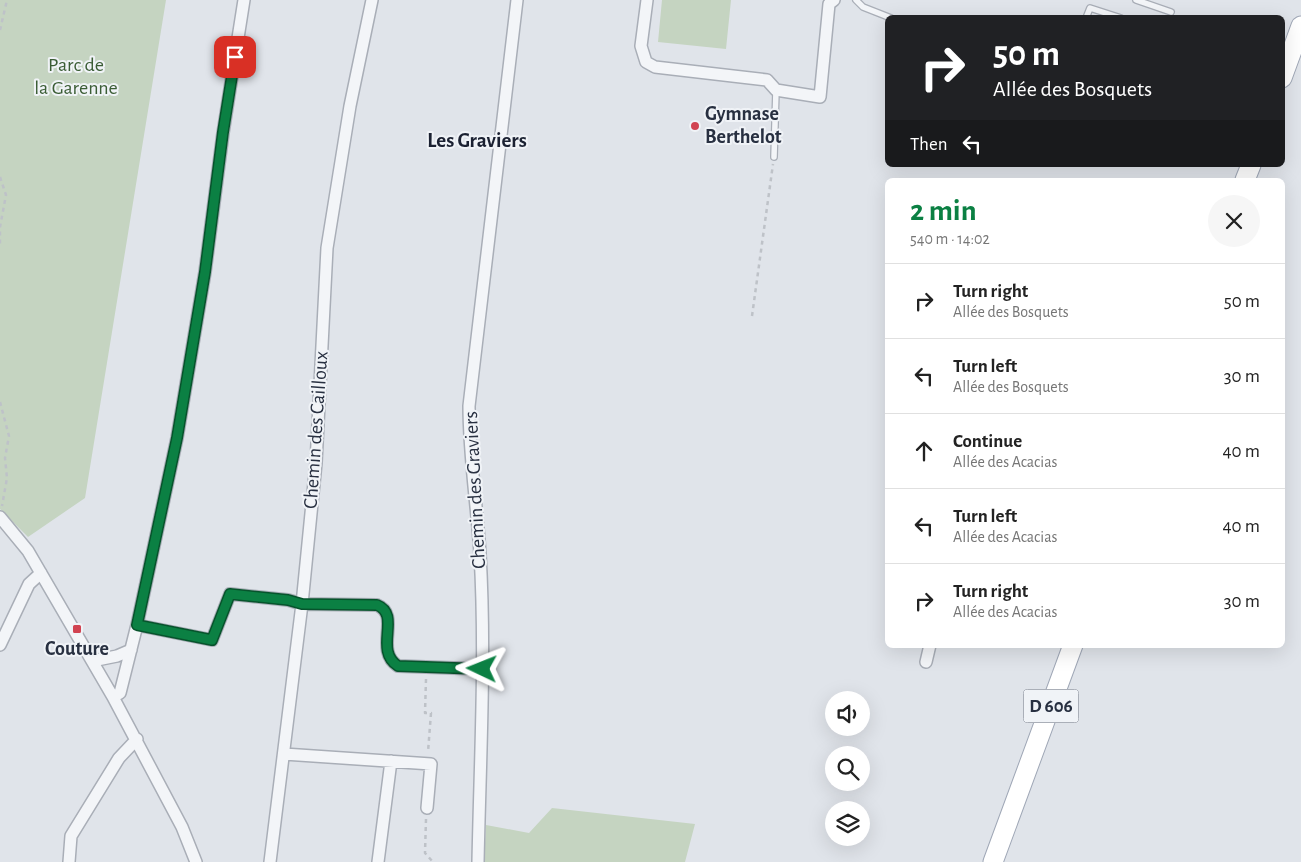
<!DOCTYPE html>
<meta charset="utf-8">
<style>
body{margin:0;font-family:"Alegreya Sans",sans-serif;background:#f6f6f6;color:#222;height:100vh;display:flex;flex-direction:column;font-size:19px;white-space:nowrap}
*{box-sizing:border-box;margin:0}
p{font-size:16px;color:#767676}
.icon{flex:none;width:28px;height:28px;fill:none;stroke:currentColor;stroke-width:2;stroke-linecap:round;stroke-linejoin:round}
.map{position:relative;flex:1;overflow:hidden}
.side{position:absolute;left:885px;top:178px;width:400px;height:470px;display:flex;flex-direction:column;background:#fff;border-radius:8px;box-shadow:0 5px 20px #0002}
.side>*{flex:none}
.guide{position:absolute;left:885px;top:15px;width:400px;height:152px;border-radius:8px;box-shadow:0 5px 20px #0002;background:#202124;color:#fff;overflow:hidden}
.controls{position:absolute;left:825px;top:691px;display:grid;gap:10px}
.controls a{display:grid;place-items:center;width:45px;height:45px;border-radius:50%;background:#fff;box-shadow:0 5px 20px #0002;font-size:25px}
.pin{position:absolute;display:grid;place-items:center;width:42px;height:42px;color:#fff;margin:-21px;border-radius:10px;box-shadow:0 2px 8px #0006}
.me{position:absolute;width:55px;margin:-28px;rotate:272deg;stroke-linejoin:round;filter:drop-shadow(0 0 4px #0008)}
.turn{display:flex;align-items:center;gap:18px;height:105px;padding:0 25px;font-size:22px}
.turn .icon{width:65px;height:65px;stroke-width:2.5}
.turn b{display:block;font-size:35px;line-height:42px}
.then{display:flex;align-items:center;height:48px;padding:0 25px;background:#0003;gap:10px;font-size:19px}
.round{display:grid;place-items:center;flex:none;width:52px;height:52px;border-radius:26px;background:#f6f6f6}
.head{display:flex;align-items:center;justify-content:space-between;height:85px;padding:0 25px}
h1{font-size:30px;font-weight:700;line-height:38px;color:#0b8043}
ul{padding:0;list-style:none}
li{display:flex;align-items:center;gap:15px;height:75px;padding:0 25px;border-top:1px solid #e0e0e0}
li div{flex:1}
li b{display:block;font-size:19px}
li em{font-style:normal}
.map>svg:first-child{display:block}
</style>
<div class="map">
<svg width="1301" height="862" viewBox="0 0 1301 862">
<rect width="100%" height="100%" fill="#e0e4ea"/>
<!-- green -->
<path fill="#c5d4c1" d="M0 0H166L85 498 28 537 0 509Z
M662 0H731L726 49 658 42Z
M552 808 695 824 685 862H484L486 825 529 833Z"/>
<g fill="none" stroke-linecap="round" stroke-linejoin="round">
<!-- service casing -->
<g stroke="#a9aeb7" stroke-width="8">
<path id="service" d="M856 0 863 7 891 18
M1136 0 1171 12
M1086 18 1090 8 1121 18
M774 157 776 90"/>
</g>
<!-- minor casing -->
<g stroke="#a9aeb7" stroke-width="14">
<path id="minor" d="M647 0 641 46 646 62 655 67 767 80 776 90 820 97 829 4 834 0
M0 517 28 551 113 697 182 827 196 862
M137 625 212 640 230 594 288 600 302 604 377 605C402 615 373 650 398 666L482 669
M0 645 29 584 41 573
M92 661 117 656 131 650
M926 662 930 645
M113 697 120 693 137 625 177 438 205 272 223 133 244 0
M284 754 431 764 427 808
M69 862 71 836 119 758 137 739
M270 862 302 604 316 463 327 248 350 106 372 0
M378 862 391 761
M478 862C480 760 486 655 480 554 477 504 469 456 469 406L517 0"/>
</g>
<!-- primary casing -->
<g stroke="#9fa7b6" stroke-width="21">
<path id="primary" d="M1282 78 1301 26
M1245 180 1251 165
M993 862 1073 645"/>
</g>
<!-- path -->
<path stroke="#bec2c8" stroke-width="2.5" stroke-dasharray="4 4" stroke-linecap="butt" d="M0 30 7 0
M0 177 6 195 0 227V246
M752 316 773 164
M0 402 9 436 5 458 7 478 2 506
M426 679 425 713H431L428 752
M426 819 425 853 433 862"/>
<!-- service -->
<use href="#service" stroke="#f3f5f8" stroke-width="5.5"/>
<!-- minor -->
<use href="#minor" stroke="#f3f5f8" stroke-width="11"/>
<!-- primary -->
<use href="#primary" stroke="#fff" stroke-width="19"/>
</g>
<g fill="none" stroke-linecap="round" stroke-linejoin="round">
<!-- route casing -->
<g stroke="#07532c" stroke-width="12">
<path id="route" d="M235 57 223 132 205 272 177 438 137 625 212 640 230 594 288 600 302 604 377 605C402 615 373 650 398 666L482 669"/>
</g>
<!-- route -->
<use href="#route" stroke="#0b8043" stroke-width="9"/>
</g>
<!-- markers -->
<g fill="#d14351" stroke="#f0f3f7" stroke-width="2">
<circle cx="695" cy="126" r="5"/>
<rect x="72" y="624" width="10" height="10" rx="2.5"/>
</g>
<g text-anchor="middle" dominant-baseline="central" stroke-width="4" stroke-linejoin="round" paint-order="stroke">
<!-- shield labels -->
<rect fill="#f0f3f7" stroke="#646a78" stroke-width="1" x="1023.5" y="689.5" width="55" height="33" rx="4"/>
<g font-size="19" font-weight="bold" fill="#283041">
<text x="1051" y="706">D 606</text>
</g>
<!-- park labels -->
<g font-size="20" fill="#3b5d35" stroke="#f0f3f7">
<text x="76" y="65">Parc de<tspan x="76" dy="23">la Garenne</tspan></text>
</g>
<!-- poi labels -->
<g font-size="20" font-weight="bold" fill="#283041" stroke="#f0f3f7" text-anchor="start">
<text x="705" y="114">Gymnase<tspan x="705" dy="23">Berthelot</tspan></text>
<text x="77" y="649" text-anchor="middle">Couture</text>
</g>
<!-- street labels -->
<g font-size="20" fill="#283041" stroke="#f0f3f7">
<text transform="translate(316 430) rotate(-86)">Chemin des Cailloux</text>
<text transform="translate(475 490) rotate(-93)">Chemin des Graviers</text>
</g>
<!-- neighbourhood labels -->
<g font-size="21" font-weight="bold" fill="#1b2132" stroke="#f0f3f7">
<text x="477" y="140">Les Graviers</text>
</g>
</g>
</svg>
<div class="controls">
<a><svg class="icon" aria-label="sound" viewBox="0 0 24 24"><path d="M4 9h4l5-4v14l-5-4H4zM17 9q2 3 0 6"/></svg></a>
<a><svg class="icon" aria-label="search" viewBox="0 0 24 24"><circle cx="10" cy="10" r="6"/><path d="M15 15l6 6"/></svg></a>
<a><svg class="icon" aria-label="layers" viewBox="0 0 24 24"><path d="M12 4l9 5-9 5-9-5zM3 14l9 5 9-5"/></svg></a>
</div>
<div class="pin" style="left:235px;top:57px;background:#d93025"><svg class="icon" aria-label="arrive" viewBox="0 0 24 24"><path d="M6 21V4h12l-3 4 3 4H6"/></svg></div>
<svg class="me" style="left:482px;top:669px" viewBox="-20 -20 40 40"><path d="M0-17L14 15 0 8-14 15z" fill="#0b8043" stroke="#fff" stroke-width="4"/></svg>
<div class="guide">
<div class="turn"><svg class="icon" aria-label="right" viewBox="0 0 24 24"><path d="M7 20v-9h11M14 6l5 5-5 5"/></svg><div><b>50 m</b>Allée des Bosquets</div></div>
<div class="then">Then<svg class="icon" aria-label="left" viewBox="0 0 24 24"><path d="M17 20v-9H6M10 6l-5 5 5 5"/></svg></div>
</div>
<section class="side">
<div class="head"><div><h1>2 min</h1><p>540 m · 14:02</p></div><a class="round"><svg class="icon" aria-label="close" viewBox="0 0 24 24"><path d="M6 6l12 12M18 6L6 18"/></svg></a></div>
<ul>
<li><svg class="icon" aria-label="right" viewBox="0 0 24 24"><path d="M7 20v-9h11M14 6l5 5-5 5"/></svg><div><b>Turn right</b><p>Allée des Bosquets</p></div><em>50 m</em></li>
<li><svg class="icon" aria-label="left" viewBox="0 0 24 24"><path d="M17 20v-9H6M10 6l-5 5 5 5"/></svg><div><b>Turn left</b><p>Allée des Bosquets</p></div><em>30 m</em></li>
<li><svg class="icon" aria-label="ahead" viewBox="0 0 24 24"><path d="M12 20V5M6 11l6-6 6 6"/></svg><div><b>Continue</b><p>Allée des Acacias</p></div><em>40 m</em></li>
<li><svg class="icon" aria-label="left" viewBox="0 0 24 24"><path d="M17 20v-9H6M10 6l-5 5 5 5"/></svg><div><b>Turn left</b><p>Allée des Acacias</p></div><em>40 m</em></li>
<li><svg class="icon" aria-label="right" viewBox="0 0 24 24"><path d="M7 20v-9h11M14 6l5 5-5 5"/></svg><div><b>Turn right</b><p>Allée des Acacias</p></div><em>30 m</em></li>
</ul>
</section>
</div>
